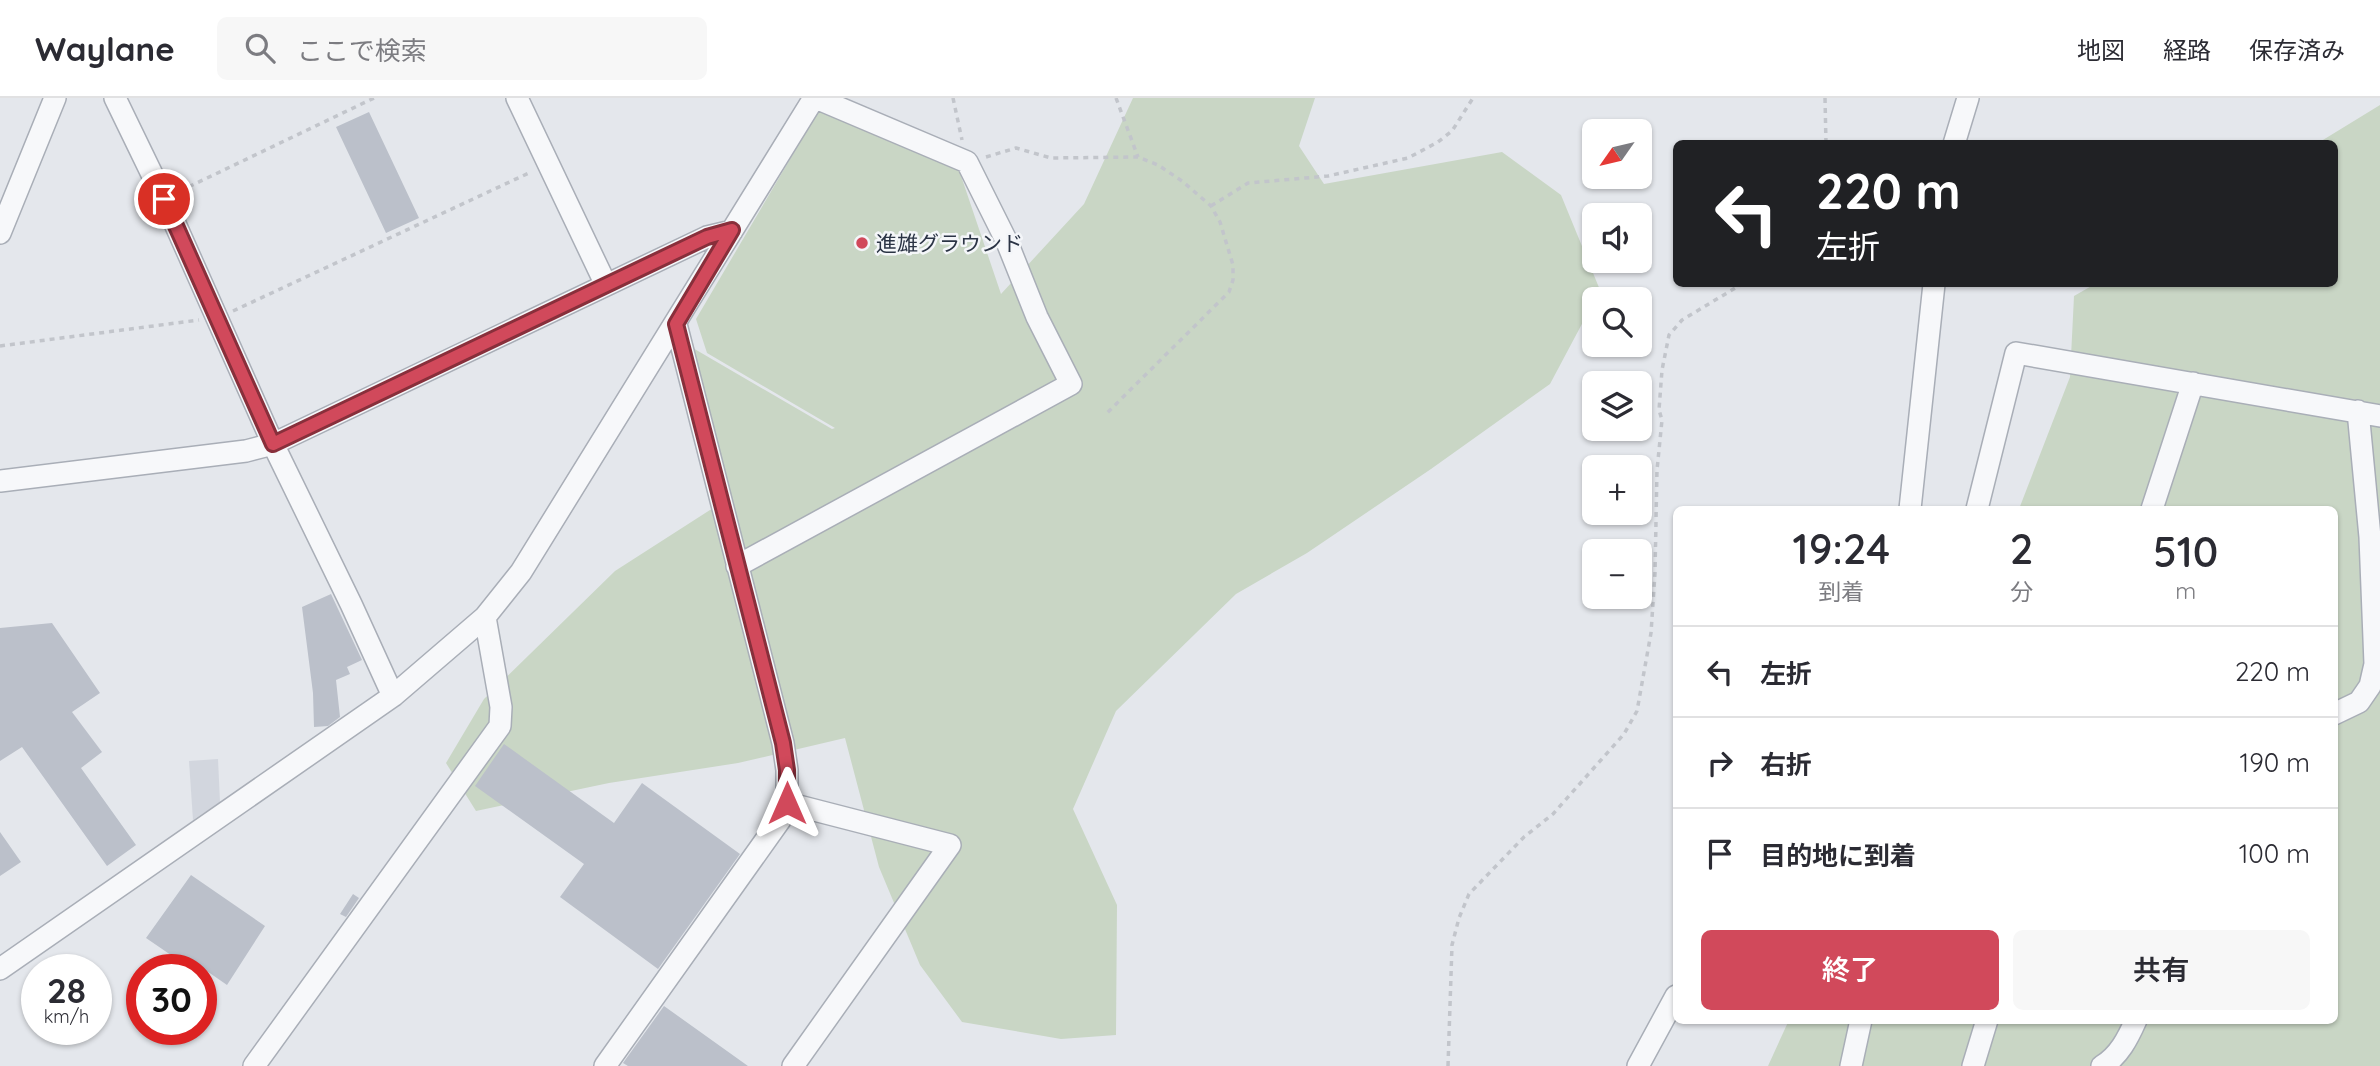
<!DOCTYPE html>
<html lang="ja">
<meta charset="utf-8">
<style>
body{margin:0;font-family:Quicksand,"Noto Sans JP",sans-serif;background:#f7f7f7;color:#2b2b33;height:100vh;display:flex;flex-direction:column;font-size:26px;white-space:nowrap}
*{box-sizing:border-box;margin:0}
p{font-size:23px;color:#7c7c81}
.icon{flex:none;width:38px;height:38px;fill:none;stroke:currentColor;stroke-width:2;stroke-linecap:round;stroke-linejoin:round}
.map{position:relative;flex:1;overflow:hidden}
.details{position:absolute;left:1673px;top:408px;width:665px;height:518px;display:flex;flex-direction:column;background:#fff;border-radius:10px;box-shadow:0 2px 5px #0004}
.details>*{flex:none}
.guide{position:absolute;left:1673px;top:42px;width:665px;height:147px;border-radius:10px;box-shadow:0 2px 5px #0004;background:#202124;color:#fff;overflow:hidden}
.needle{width:46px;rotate:236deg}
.tools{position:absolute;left:1582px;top:21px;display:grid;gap:14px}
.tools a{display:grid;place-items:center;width:70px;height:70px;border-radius:10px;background:#fff;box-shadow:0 2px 5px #0004;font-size:35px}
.speed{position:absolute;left:21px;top:856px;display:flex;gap:14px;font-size:35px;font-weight:700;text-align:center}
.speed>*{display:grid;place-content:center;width:91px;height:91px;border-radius:50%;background:#fff;box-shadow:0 2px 5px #0004;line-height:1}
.speed small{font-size:18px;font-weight:400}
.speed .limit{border:10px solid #d22;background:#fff;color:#111}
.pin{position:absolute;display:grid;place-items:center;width:60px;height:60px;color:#fff;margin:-30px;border:4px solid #fff;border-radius:50%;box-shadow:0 2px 7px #0007}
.me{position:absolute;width:77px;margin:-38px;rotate:0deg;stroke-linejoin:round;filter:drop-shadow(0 0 5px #0008)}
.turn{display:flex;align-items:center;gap:24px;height:147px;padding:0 28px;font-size:32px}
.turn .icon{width:91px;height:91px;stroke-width:2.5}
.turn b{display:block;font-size:49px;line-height:60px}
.eta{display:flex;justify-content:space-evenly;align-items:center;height:119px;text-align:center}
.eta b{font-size:42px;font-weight:600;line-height:49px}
.action{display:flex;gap:14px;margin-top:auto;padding:14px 28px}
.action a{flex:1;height:80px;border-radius:10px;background:#d1495b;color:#fff;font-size:28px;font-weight:600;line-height:80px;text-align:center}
.action a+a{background:#f7f7f7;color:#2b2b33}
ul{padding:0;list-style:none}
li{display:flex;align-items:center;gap:21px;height:91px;padding:0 28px;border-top:2px solid #e1e1e2}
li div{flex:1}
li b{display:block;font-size:26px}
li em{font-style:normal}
header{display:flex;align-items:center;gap:42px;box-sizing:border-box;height:98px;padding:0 35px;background:#fff;border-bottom:2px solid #e1e1e2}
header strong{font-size:33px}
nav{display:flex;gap:38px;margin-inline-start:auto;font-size:24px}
.search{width:490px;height:63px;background:#f7f7f7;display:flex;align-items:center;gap:18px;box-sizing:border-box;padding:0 24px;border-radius:10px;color:#7c7c81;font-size:26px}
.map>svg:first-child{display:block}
</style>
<header>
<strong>Waylane</strong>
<div class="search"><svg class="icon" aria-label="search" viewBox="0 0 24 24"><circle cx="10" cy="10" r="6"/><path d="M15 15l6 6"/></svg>ここで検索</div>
<nav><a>地図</a><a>経路</a><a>保存済み</a></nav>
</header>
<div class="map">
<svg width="2380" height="968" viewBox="0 0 2380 968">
<rect width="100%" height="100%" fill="#e4e7ec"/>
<!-- built -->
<path fill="#d2d6de" d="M218 661 220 704 193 722 189 663Z"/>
<!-- green -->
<path fill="#c9d6c5" d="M1133 0H1315L1299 48 1324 86 1502 54 1561 97 1600 192 1550 286 1431 371 1307 455 1236 496 1116 613 1073 711 1117 807 1116 937 1061 941 962 924 920 867 879 769 845 640 738 665 609 685 476 713 446 665 484 601 615 473 724 403 686 246 832 331 835 330 707 255 696 221 819 12 958 69 1001 196 1084 106Z
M2380 7V968H1768L1789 922H2334V411H2019L2070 279 2074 198 2095 186H2334V46L2318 45Z"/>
<!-- building -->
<path fill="#bbc0ca" d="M369 14 419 120 386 135 336 29Z
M331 496 362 562 347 569 350 576 336 582 340 619 328 628 314 629 313 595 302 509Z
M52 525 100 595 72 614 102 654 81 670 136 747 107 768 22 649 0 663V530Z
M504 646 614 725 642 685 740 756 658 871 560 799 584 766 475 688Z
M0 734 21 764 0 778Z
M191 777 265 828 227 887 188 860 184 866 146 840Z
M353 796 359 800 346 819 340 816Z
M664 908 748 968H628L623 965Z"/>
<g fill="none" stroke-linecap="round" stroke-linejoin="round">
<!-- minor casing -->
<g stroke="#a9aeb7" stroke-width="24">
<path id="minor" d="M115 0 164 101 273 346 351 506 393 598
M517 0 606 187
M1954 46 1968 0
M0 135 55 0
M0 383 246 353 273 346 707 139 732 133
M1910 411 1934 186
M1977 411 2016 255 2380 318
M2152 411 2193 285
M737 468 1071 286 1037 219 1007 144 967 64 816 0
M2334 616 2359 604 2370 588 2375 566 2370 439 2358 313
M787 705 950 747 793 968
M0 871 393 598 485 519 521 474 814 0
M254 968 500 628 501 609 485 519
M605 968 780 722 787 705V672L783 645 676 226
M1638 968 1676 898
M1851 968 1861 922
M1973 968 1987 922
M2102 968C2119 958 2128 940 2136 922"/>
</g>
<!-- path -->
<path stroke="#c2c5cb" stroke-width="3.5" stroke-dasharray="5 5" stroke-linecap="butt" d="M953 0 962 42
M1116 0 1138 59
M1825 0 1826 46
M986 59 1016 50 1051 60 1138 59 1158 67 1182 83 1211 108 1220 124 1233 167V182L1229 194 1105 317
M180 93 374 0
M1211 108 1248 85 1328 78 1408 60 1438 44 1452 33 1473 0
M233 213 531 74
M0 248 199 222
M1448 968 1452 847 1459 820 1469 796 1524 739 1553 716 1624 636 1637 613 1651 535 1655 475 1657 372 1662 322 1659 312 1662 272 1669 237 1682 222 1742 186"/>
<!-- minor -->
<use href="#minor" stroke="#f7f8fa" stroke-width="21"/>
</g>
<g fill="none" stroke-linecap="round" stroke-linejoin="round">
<!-- route casing -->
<g stroke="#882f3b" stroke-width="18">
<path id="route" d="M164 101 273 346 707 139 732 132 676 226 783 645 787 672V705"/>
</g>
<!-- route -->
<use href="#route" stroke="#d1495b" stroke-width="12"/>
</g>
<!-- markers -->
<circle fill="#d1495b" stroke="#f4f6f9" stroke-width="2.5" cx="862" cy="145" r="7"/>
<g text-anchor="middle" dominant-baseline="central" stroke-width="5" stroke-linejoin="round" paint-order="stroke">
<!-- poi labels -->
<g font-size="21" fill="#2b3445" stroke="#f4f6f9" text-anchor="start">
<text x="876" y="145">進雄グラウンド</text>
</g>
</g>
</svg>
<div class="tools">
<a><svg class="needle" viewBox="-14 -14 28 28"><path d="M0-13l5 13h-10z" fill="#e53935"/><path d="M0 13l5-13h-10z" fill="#7c7c81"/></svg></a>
<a><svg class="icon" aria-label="sound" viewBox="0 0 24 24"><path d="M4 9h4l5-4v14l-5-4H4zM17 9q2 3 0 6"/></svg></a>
<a><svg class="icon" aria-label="search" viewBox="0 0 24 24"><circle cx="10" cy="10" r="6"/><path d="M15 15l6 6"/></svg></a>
<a><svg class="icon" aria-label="layers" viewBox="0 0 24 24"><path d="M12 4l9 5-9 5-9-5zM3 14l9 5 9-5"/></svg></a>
<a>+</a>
<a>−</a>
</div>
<div class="speed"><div>28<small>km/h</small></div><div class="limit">30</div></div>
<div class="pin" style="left:164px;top:101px;background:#d93025"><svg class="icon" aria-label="arrive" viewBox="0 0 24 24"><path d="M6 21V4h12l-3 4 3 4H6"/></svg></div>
<svg class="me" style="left:787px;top:705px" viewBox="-20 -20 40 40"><path d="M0-17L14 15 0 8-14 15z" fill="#d1495b" stroke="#fff" stroke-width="4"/></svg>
<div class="guide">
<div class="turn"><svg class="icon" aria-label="left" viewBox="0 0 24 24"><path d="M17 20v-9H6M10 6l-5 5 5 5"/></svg><div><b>220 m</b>左折</div></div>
</div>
<section class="details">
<div class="eta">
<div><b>19:24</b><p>到着</p></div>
<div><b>2</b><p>分</p></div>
<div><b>510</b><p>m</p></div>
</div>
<ul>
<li><svg class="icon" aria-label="left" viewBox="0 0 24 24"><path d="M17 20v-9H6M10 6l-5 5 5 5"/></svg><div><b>左折</b></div><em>220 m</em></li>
<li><svg class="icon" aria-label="right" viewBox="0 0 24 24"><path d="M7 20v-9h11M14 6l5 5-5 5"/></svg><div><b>右折</b></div><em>190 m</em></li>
<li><svg class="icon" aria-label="arrive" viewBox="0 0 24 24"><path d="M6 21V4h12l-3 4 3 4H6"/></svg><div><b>目的地に到着</b></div><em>100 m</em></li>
</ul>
<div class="action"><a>終了</a><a>共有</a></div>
</section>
</div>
